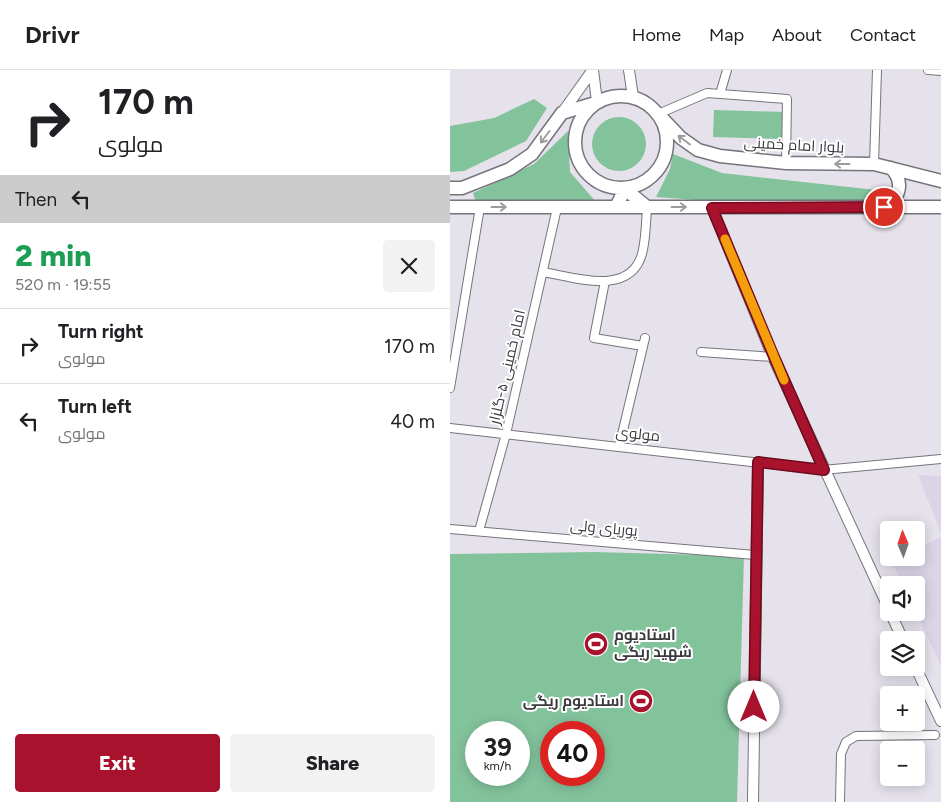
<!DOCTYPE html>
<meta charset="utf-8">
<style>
body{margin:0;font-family:Figtree,Cairo,sans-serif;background:#f2f2f2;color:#202124;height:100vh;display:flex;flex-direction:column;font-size:19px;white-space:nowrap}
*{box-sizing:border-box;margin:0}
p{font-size:16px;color:#757577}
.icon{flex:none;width:28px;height:28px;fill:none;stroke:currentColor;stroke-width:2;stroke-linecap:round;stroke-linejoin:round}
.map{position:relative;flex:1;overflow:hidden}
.side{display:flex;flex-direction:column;background:#fff;width:450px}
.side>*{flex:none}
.top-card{background:#fff;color:#202124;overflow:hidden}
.needle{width:32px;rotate:358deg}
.controls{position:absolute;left:430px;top:451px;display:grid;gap:10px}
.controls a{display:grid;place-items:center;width:45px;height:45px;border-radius:5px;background:#fff;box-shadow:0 2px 12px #0003;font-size:25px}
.speed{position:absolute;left:15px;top:651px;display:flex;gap:10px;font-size:25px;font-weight:700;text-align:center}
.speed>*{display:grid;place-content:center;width:65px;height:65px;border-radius:50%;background:#fff;box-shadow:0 2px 12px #0003;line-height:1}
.speed small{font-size:12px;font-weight:400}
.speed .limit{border:8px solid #d22;background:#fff;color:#111}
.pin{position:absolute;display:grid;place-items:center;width:42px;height:42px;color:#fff;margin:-21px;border:2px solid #fff;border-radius:50%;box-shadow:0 1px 5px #0007}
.me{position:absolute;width:55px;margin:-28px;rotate:0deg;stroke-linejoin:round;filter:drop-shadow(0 0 4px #0008)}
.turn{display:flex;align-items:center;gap:18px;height:105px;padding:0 15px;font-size:22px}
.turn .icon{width:65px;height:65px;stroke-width:2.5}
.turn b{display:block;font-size:35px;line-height:42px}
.then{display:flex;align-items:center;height:48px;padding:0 15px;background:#0003;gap:10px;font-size:19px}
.round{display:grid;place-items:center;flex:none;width:52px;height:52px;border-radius:5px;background:#f2f2f2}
.headline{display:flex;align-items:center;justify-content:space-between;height:85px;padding:0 15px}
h1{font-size:30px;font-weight:800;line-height:38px;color:#1e9e55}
.cta{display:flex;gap:10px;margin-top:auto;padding:10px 15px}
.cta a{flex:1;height:58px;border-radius:5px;background:#a9122c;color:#fff;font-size:20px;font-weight:800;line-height:58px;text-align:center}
.cta a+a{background:#f2f2f2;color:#202124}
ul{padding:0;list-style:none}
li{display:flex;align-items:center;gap:15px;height:75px;padding:0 15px;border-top:1px solid #e0e0e0}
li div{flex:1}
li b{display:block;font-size:19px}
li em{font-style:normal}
header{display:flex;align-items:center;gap:30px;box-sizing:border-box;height:70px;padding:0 25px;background:#fff;border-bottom:1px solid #e0e0e0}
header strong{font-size:24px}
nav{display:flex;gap:28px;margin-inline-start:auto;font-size:18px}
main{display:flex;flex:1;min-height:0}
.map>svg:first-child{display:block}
</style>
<header>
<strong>Drivr</strong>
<nav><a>Home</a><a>Map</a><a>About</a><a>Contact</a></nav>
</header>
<main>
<section class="side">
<div class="top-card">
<div class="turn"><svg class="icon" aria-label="right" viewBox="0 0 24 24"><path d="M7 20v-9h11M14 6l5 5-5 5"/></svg><div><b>170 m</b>مولوی</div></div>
<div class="then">Then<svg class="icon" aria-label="left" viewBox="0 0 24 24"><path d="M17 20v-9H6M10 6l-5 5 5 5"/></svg></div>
</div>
<div class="headline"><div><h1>2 min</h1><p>520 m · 19:55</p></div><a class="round"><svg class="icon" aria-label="close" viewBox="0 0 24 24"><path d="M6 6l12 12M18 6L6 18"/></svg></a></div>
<ul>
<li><svg class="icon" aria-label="right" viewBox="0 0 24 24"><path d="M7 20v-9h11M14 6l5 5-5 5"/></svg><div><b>Turn right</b><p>مولوی</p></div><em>170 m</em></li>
<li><svg class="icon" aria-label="left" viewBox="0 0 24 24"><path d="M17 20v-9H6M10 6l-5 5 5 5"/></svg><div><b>Turn left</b><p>مولوی</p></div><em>40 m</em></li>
</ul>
<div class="cta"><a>Exit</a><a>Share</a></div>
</section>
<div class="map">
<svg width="491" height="732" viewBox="0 0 491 732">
<rect width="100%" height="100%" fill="#e6e2ec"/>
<!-- built -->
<path fill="#dbd4e6" d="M468 405 491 406V463Z
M491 467V596L466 543V515H453L442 492 450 488H466V479Z"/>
<!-- green -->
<path fill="#83c39c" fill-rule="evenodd" d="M84 29 97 38 76 71 14 101 0 102V56L44 48Z
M264 40 335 42 334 69 263 67Z
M142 74a27 27 0 1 1 54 0a27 27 0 1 1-54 0Z
M118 61 122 63 119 82 120 102 146 132 26 133 23 123 84 94Z
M223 84 272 103 426 120 427 135 272 132 206 127 220 99Z
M144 482 294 486 287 732H0V484ZM26 662H69V705H26ZM101 662H144V705H101Z"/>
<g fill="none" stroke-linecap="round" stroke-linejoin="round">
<!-- minor casing -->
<g stroke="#77737d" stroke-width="10">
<path id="minor" d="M478 0 491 1
M270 24 277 0
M208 44 257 23 337 29 336 93
M424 94 427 0
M93 202C124 207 180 227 192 184 196 169 196 152 197 137
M155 211 144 268 193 276
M251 282 323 287
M0 318 30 137
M0 358 373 400 491 389
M169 377 195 268
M0 459 305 485
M29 461 56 364 107 138
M390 732 391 684 396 672 406 666 485 665"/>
</g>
<!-- tertiary casing -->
<g stroke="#77737d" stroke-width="12">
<path id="tertiary" d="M143 0 147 32
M179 0 183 27
M112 43 142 1
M262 138 323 287 439 539
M440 542 453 570
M466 598 491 651
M303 732 308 392"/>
</g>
<!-- primary casing -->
<g stroke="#77737d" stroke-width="15">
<path id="primary" d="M125 72a46 46 0 1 1 92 0a46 46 0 1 1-92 0Z
M208 44 231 68 248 80 270 86 336 93 424 94 491 111
M0 118H12L60 99 82 84 112 43 142 34
M0 137H491
M166 137 175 119 197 137
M433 137C451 129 454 111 441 98"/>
</g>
<!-- minor -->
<use href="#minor" stroke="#fff" stroke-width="8"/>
<!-- tertiary -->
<use href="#tertiary" stroke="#fff" stroke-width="10"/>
<!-- primary -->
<use href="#primary" stroke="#fff" stroke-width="12"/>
</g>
<!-- one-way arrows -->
<defs><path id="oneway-shaft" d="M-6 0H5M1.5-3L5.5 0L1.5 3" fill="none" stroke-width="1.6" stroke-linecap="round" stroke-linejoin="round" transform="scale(1.25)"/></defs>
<g stroke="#9c9c9e">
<use href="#oneway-shaft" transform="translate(95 67) rotate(127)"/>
<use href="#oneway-shaft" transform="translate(234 70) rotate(-143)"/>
<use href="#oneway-shaft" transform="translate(392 94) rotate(-180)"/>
<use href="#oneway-shaft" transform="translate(49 137)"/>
<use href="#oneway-shaft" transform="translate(229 137)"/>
</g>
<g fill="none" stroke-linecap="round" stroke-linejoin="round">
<!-- route casing -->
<g stroke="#6e0c1d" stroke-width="12">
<path id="route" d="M304 637 308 392 374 400 324 287 262 138 434 137"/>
</g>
<!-- route -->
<use href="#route" stroke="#a9122c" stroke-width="9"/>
<!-- slow -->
<path stroke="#f59e0b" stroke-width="9" d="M275 169 334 310"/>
</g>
<!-- icons -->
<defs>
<g id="stadium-disc" transform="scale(1.25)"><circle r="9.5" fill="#a9122c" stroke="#fff"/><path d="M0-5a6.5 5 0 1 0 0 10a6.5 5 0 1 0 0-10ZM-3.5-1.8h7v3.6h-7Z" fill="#fff"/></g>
</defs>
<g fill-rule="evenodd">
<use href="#stadium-disc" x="146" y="574"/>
<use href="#stadium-disc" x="191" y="631"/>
</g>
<g text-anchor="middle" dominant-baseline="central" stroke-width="4" stroke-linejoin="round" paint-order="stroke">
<!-- street labels -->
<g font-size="15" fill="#3a393d" stroke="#fff">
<text transform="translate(344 75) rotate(3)">بلوار امام خمینی</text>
<text transform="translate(57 297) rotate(-77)">امام خمینی ۵-گلزار</text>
<text transform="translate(188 364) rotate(6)">مولوی</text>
<text transform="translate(154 458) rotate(5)">پوریای ولی</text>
</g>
<!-- poi labels -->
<g font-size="15" font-weight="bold" fill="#3a393d" stroke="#fff" text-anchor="start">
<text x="164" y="565">استادیوم<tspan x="164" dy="17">شهید ریگی</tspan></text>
<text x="174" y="631" text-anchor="end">استادیوم ریگی</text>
</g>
</g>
</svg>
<div class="controls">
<a><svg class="needle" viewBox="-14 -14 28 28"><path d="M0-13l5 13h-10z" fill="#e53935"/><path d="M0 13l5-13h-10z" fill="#757577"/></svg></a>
<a><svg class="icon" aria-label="sound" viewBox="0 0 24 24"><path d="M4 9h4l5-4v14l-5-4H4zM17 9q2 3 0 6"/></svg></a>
<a><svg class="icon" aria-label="layers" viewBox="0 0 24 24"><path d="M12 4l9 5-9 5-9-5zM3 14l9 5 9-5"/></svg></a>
<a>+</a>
<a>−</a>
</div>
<div class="speed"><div>39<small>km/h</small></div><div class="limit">40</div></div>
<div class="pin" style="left:434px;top:137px;background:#d93025"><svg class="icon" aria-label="arrive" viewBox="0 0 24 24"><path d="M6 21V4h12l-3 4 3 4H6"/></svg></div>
<svg class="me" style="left:304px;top:637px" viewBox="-20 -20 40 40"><circle r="19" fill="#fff"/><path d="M0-13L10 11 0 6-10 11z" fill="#a9122c"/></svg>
</div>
</main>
